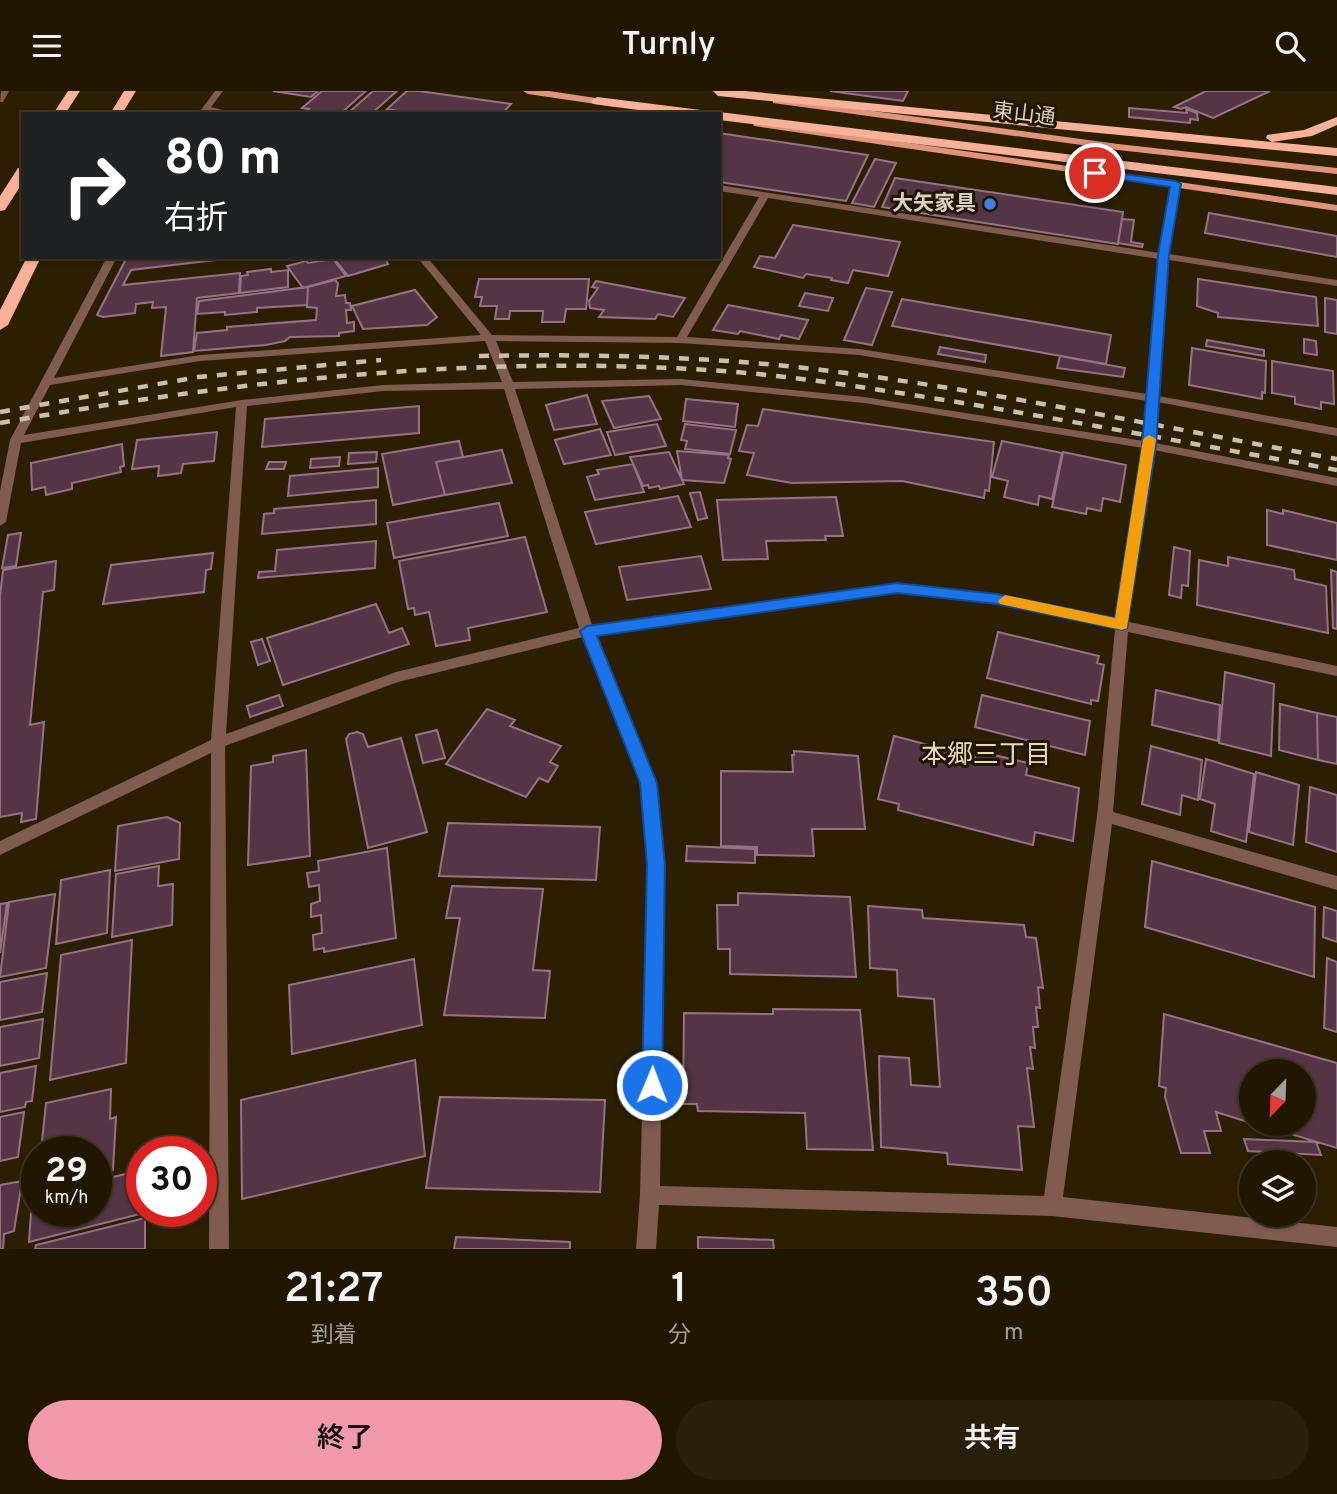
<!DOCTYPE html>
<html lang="ja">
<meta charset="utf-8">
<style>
body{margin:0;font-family:Overpass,"Noto Sans JP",sans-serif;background:#29200b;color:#f1f3f6;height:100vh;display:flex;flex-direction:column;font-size:26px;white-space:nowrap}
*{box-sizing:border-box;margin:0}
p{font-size:23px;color:#a29f99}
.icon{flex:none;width:38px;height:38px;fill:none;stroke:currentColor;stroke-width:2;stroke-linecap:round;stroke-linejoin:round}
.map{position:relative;height:1158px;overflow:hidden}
.panel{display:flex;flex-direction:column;background:#211701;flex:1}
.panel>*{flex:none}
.top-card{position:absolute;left:21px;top:21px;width:700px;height:147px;border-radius:0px;box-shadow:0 2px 5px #0004,0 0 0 2px #3e3623;background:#202124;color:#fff;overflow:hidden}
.needle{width:46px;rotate:203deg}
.controls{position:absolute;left:1239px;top:968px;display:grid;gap:14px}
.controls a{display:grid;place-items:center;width:77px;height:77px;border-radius:50%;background:#211701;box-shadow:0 2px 5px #0004,0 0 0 2px #3e3623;font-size:35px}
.speed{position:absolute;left:21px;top:1045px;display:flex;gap:14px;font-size:35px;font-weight:700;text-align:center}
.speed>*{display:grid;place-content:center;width:91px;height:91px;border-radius:50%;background:#211701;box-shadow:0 2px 5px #0004,0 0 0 2px #3e3623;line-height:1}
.speed small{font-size:18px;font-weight:400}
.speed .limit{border:10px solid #d22;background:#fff;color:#111}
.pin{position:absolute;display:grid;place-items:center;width:60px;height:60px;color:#fff;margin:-30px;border:4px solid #fff;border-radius:50%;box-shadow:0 2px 7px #0007}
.me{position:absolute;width:77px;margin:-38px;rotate:1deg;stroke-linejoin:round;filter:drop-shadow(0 0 5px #0008)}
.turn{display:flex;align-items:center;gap:24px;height:147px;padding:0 28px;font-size:32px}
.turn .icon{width:91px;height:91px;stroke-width:2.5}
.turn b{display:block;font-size:49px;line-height:60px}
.eta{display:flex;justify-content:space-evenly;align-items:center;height:119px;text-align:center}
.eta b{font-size:42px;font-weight:600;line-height:49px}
.button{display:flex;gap:14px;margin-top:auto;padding:14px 28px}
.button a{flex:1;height:80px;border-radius:42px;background:#f29aac;color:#111;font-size:28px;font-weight:600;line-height:80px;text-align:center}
.button a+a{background:#29200b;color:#f1f3f6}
header{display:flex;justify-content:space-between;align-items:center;height:91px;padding:0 28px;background:#211701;font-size:32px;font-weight:600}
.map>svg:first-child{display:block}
</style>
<header><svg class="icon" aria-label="menu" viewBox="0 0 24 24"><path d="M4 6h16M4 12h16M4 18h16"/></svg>Turnly<svg class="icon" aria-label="search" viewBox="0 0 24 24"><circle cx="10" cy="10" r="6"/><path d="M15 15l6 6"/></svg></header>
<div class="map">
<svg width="1337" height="1158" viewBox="0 0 1337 1158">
<rect width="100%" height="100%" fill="#2c1f01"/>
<!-- building -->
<path fill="#533546" stroke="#957385" stroke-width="2" d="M273 0H318L311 6Z
M322 0H366L340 23 304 22 309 18 302 17Z
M373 0H397L371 23H347Z
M407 0H419L511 13 502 23H416L387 18Z
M830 0H908L903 10Z
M1206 0H1270L1213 27 1186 16 1181 18 1174 16Z
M1129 17 1187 22 1186 18 1197 22 1198 29 1190 28V32L1129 26Z
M719 42 868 64 846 110 719 91Z
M875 68 896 72 874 116 852 112Z
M895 87 1123 121 1118 153 882 116Z
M1209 122 1337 145V166L1205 142Z
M1122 128 1134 129 1131 151 1143 153 1142 156 1118 152Z
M793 134 900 151 888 185 853 179 848 192 831 189 832 187 806 183 803 187 754 176 760 165 775 167Z
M127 166H241L131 179 123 194 240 182 239 202 197 207 193 261 161 265 166 216 152 217 153 211 136 213 135 222 103 226 97 224Z
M343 166H385L388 173 348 185 335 169Z
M333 168 346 185 303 197 287 175 306 170 308 172Z
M271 178V181L288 179V196L240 202 241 185 248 184 247 181Z
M479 188H589L586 218H566L564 231H542L543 220H510L509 228H495L497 215H480L482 206H475Z
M1198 188 1316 206 1318 235 1218 226V222L1197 215Z
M335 189 338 192 336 205 345 204 346 212H350L351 219H346L347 232 354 231V240L339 242V245L290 246 285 250 266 254 194 260 197 242 227 239V236L316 229 317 217 307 216 308 196Z
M596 190 685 207 673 226 658 223 655 228 599 226 604 219 590 217 589 210 598 197 592 196Z
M308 196 307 214 257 217V221L225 224V221L197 223 199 210Z
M866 197 892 201 872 254 844 249Z
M415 199 437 226 427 234 363 238 352 215Z
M805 202 833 207 828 220 799 215Z
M1325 207 1337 209V243L1325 241Z
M902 208 1111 244 1106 273 892 235Z
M728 214 808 229 799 248 781 244 779 248 740 240 738 243 713 239Z
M1304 248 1316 250 1317 264 1304 262Z
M1207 249 1264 259V265L1206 255Z
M940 256 986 264 985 271 938 263Z
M1192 257 1266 270 1265 302 1262 301V308L1189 294Z
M1060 265 1125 277 1123 286 1057 277Z
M1272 270 1333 280 1334 313 1321 311V318L1316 317 1295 313V306L1272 302Z
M587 304 597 333 554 339 546 314Z
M649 305 661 328 614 337 602 310Z
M686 308 738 313 735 336 683 330Z
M419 315V342L262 356 265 328Z
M763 318 994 351 989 400 985 399 984 407 902 390 792 392 747 384 754 362 739 360 747 334 758 335Z
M657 333 666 355 615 364 607 341Z
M685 333 736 339 730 363 685 358 687 350 681 349Z
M600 338 611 364 564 373 555 349Z
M217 341 214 370 183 373 181 382 158 385 159 375 132 378 137 349Z
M459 350 463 366 436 371 445 404 393 414 382 363Z
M1002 350 1062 362 1052 408 1039 405 1038 414 1004 406 1008 390 992 386Z
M122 353 124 375 120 376 121 381 72 392V398L46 404 45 396 32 399 31 372Z
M502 359 512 392 445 404 436 371Z
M677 360 729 364 728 367 731 368 724 392 682 389Z
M377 361 376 371 348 373 349 362Z
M669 361 684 393 660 398 659 395 649 397 648 394 643 395 630 366Z
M1063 361 1126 374 1120 411 1103 407 1101 420 1087 417 1086 423 1052 416Z
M340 366 339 375 310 377 311 368Z
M269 371H286L284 378H266Z
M633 373 644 401 595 409 587 386 599 383 597 379Z
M378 377V396L288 405 290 385Z
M700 401 707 427 698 429 690 402Z
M678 405 691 436 596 453 585 421Z
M836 406 843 445H825L826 449 766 450 768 468 723 469 717 409Z
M376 409V433L262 443 264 423 274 422V418Z
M499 412 508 445 394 467 387 432Z
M1267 419 1283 423V419L1337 432V469L1267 454Z
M21 442 16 475 2 477 8 444Z
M525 446 547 521 468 537 470 549 436 555 429 521 415 524 414 517 408 518 399 470Z
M376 450 375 477 258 487 259 481 275 480 277 459Z
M1174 456 1190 460 1188 495 1182 494 1181 507 1169 504Z
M213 462 211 478 206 479 204 501 103 513 111 474Z
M701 465 711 498 627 509 619 476Z
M1228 466 1294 479 1295 488 1326 495 1328 542 1197 514 1199 469 1228 475Z
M56 470 54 499 43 501 30 634 44 631 36 728 21 731 22 722 0 726V505L3 479Z
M1331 479 1337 481V538L1333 537Z
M376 513 389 542 402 537 409 553 283 594 267 547Z
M998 541 1099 565 1097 572 1104 574 1098 610 1091 609V613L987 587Z
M262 548 270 570 258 574 251 551Z
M1225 581 1274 593 1271 665 1219 652Z
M1156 599 1220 614 1218 650 1152 634Z
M279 604 283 615 250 626 247 615Z
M982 604 1090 630 1085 664 975 636Z
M1280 613 1317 622 1318 669 1279 659Z
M487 618 515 629 510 635 561 655 550 671 558 675 548 691 539 687 526 706 446 673Z
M1317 622 1337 626V673L1318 669Z
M437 639 445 667 423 672 416 644Z
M357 641 363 643 368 656 401 647 427 741 368 757 346 648 349 643Z
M894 645 975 666 977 660 1028 672 1026 684 1079 697 1073 750 1035 741 1033 754 898 719 899 713 878 708Z
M1151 655 1202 669 1198 709 1182 704 1180 724 1142 713Z
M306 659 310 765 248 774 251 675 273 671V665Z
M794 660 858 665 865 738H812L814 765 757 764V756L721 755V680L793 681 792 664H794Z
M1206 668 1254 683 1246 751 1211 740 1215 713 1200 708Z
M1256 681 1299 694 1293 754 1249 741Z
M1310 696 1337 704V761L1306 751Z
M167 726 180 732 179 768 115 780 118 735Z
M448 732 600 736 596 789 439 785Z
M687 755 755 758V772L686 770Z
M387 757 396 847 324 861V857L314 859 313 844 322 842 321 824 311 826V813L320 810 319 794 309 796 307 782 319 780 318 770Z
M1152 770 1315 816 1314 886 1145 836Z
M159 775 158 795 173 793 172 834 112 846 116 783Z
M110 779 107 842 56 853 61 789Z
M452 795 543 798 533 879 550 880 545 927 444 924 460 827H446Z
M738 802 850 806 856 886 730 883V858H718L717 814H738Z
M55 803 46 877 0 886 9 811Z
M7 812 0 862V813Z
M868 815 922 819 923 827 1024 834 1026 846 1036 847 1043 897 1038 896 1040 917 1036 916 1038 936H1033L1035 957 1030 956 1033 978 1027 977 1034 1036 1018 1035 1022 1079 948 1073 947 1062 881 1056 879 965 909 967 911 994 940 996 934 908 898 905 897 879 870 877Z
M1324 816 1337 820V851L1323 846Z
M132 849 126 972 50 989 61 864Z
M1327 867 1337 871V941L1324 937Z
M414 868 422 934 292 963 289 894Z
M47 882 42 921 0 929V891Z
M773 918 860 919 873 1059 807 1058 805 1022 698 1020 697 1013H683L684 922 773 923Z
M1164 923 1337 972V1057L1254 1032H1304V980H1251V1032L1216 1021 1221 1040H1204L1210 1062H1181L1165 1006 1166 997 1159 995Z
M43 928 39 967 0 975V936Z
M415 969 425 1065 242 1108 241 1009Z
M36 975 32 1010 26 1011 25 1016 0 1021V982Z
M111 998 110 1028 116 1026 113 1079 96 1083V1060H41L46 1012Z
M440 1006 605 1009 600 1101 426 1097Z
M24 1021 18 1066 0 1070V1026Z
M1244 1048 1316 1051 1321 1064 1248 1060Z
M142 1079 144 1122 29 1151 32 1107 37 1105V1120H96V1090Z
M22 1090 14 1140 4 1143 3 1158H0V1094Z
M145 1127V1158H35L36 1154Z
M456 1146 570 1151V1158H454Z
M698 1146 773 1149 774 1158H698Z"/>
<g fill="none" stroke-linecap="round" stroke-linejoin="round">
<!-- street -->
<path fill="#805b4f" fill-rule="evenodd" d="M1 0H9L3 11H0Z
M215 0H223L211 16 238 23 207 21 198 23Z
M1176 90 1181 93 1169 163 1337 189V195L1169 169 1158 305 1337 337V345L1158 311 1155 352 1337 387V395L1154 359 1129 531 1337 575V585L1128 541 1113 721 1337 785V799L1112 733 1063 1106 1337 1136V1156L1052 1125 659 1114 656 1158H636L640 1104 648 773 641 692 583 546 398 591 225 655 229 1158H209L211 662 0 764V750L211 649 236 316 21 352 6 431 0 435V400L10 349 107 166H117L54 287 200 264 481 244 417 166H427L492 244 677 246 759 106 719 100V94L1160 162 1171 93ZM768 107 1159 168 1147 303 859 258 687 246ZM485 250 502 291 383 294 242 309 24 344 50 294 200 270ZM496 250 680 252 859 264 1147 310 1144 350 864 306 681 288 513 291ZM681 294 864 312 1143 357 1116 528 997 503 897 492 592 534 515 298ZM504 298 579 537 396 581 226 643 247 315 383 300ZM897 502 997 513 1115 538 1097 725 1044 1105 660 1095 664 773 657 692 595 544Z"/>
<!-- primary -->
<path fill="#e0947c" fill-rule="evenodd" d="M523 0H549L616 10 621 13 616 16 528 3Z
M777 7 1118 53 1337 77V83L1118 59 773 12V8Z
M758 30 1337 114V120L754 35 753 33Z"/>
<!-- highway -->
<path fill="#fab199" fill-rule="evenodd" d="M68 0H80L65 23H53Z
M124 0H136L122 23H110Z
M713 0H745L1272 51 1266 47 1267 44 1304 39 1337 26V34L1312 45 1272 51 1337 57V65L718 5Z
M597 6 701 19 707 23H669L593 13 591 10Z
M719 21 1337 96V104L719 29V23H714Z
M23 76V91L5 119 0 120V105L18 77Z
M27 166H41L8 234 0 239V219Z"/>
<!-- rail -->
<path stroke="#c8c0ad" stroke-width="4.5" stroke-dasharray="10 10" stroke-linecap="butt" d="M479 265C593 263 708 265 822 279 995 300 1166 337 1337 368
M0 321 198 286 381 269
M0 332C234 290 470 264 708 279 791 284 874 298 957 311 1084 332 1210 356 1337 379"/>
</g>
<!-- route -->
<path fill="#1a73e8" stroke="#114b97" stroke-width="2" d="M1095 79 1176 90 1181 93 1169 164 1156 355 1127 537 1122 539 997 513 897 502 597 545 657 692 665 774 662 994 659 1001 652 1004 645 1001 642 994 647 774 640 692 580 540 587 535 897 492 997 503 1115 527 1142 355 1158 164 1170 96 1092 84V80Z"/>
<!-- slow -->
<path fill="#f59e0b" d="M1149 344 1156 348 1127 537 1122 539 1000 513 998 510 1005 504 1115 527 1143 348Z"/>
<!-- markers -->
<circle fill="#3f7fe0" stroke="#201601" stroke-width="2.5" cx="990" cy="113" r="7"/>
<g text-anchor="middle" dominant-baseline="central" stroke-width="6" stroke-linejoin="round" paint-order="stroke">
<!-- far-street labels -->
<g font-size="21" fill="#dad2c1" stroke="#201601">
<text transform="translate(1024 24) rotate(7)">東山通</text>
</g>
<!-- far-poi labels -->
<g font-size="21" font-weight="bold" fill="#dad2c1" stroke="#201601" text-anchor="end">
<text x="976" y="113">大矢家具</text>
</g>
<!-- neighbourhood labels -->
<g font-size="26" fill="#e9d8b5" stroke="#201601">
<text x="986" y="665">本郷三丁目</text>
</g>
</g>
</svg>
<div class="controls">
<a><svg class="needle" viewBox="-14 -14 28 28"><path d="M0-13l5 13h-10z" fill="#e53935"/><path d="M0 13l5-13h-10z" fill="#a29f99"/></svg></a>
<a><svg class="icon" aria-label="layers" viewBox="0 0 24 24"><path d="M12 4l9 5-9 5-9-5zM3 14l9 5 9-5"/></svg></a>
</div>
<div class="speed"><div>29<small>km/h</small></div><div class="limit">30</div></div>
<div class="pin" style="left:1095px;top:82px;background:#d93025"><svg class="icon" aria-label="arrive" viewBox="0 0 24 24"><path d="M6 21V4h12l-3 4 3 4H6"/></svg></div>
<svg class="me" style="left:652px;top:994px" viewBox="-20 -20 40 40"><circle r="17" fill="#1a73e8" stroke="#fff" stroke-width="3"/><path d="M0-11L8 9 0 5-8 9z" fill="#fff"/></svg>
<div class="top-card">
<div class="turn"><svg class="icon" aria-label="right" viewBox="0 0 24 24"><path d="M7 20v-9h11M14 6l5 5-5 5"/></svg><div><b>80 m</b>右折</div></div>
</div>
</div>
<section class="panel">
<div class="eta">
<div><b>21:27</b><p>到着</p></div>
<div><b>1</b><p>分</p></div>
<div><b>350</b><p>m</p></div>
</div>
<div class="button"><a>終了</a><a>共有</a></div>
</section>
